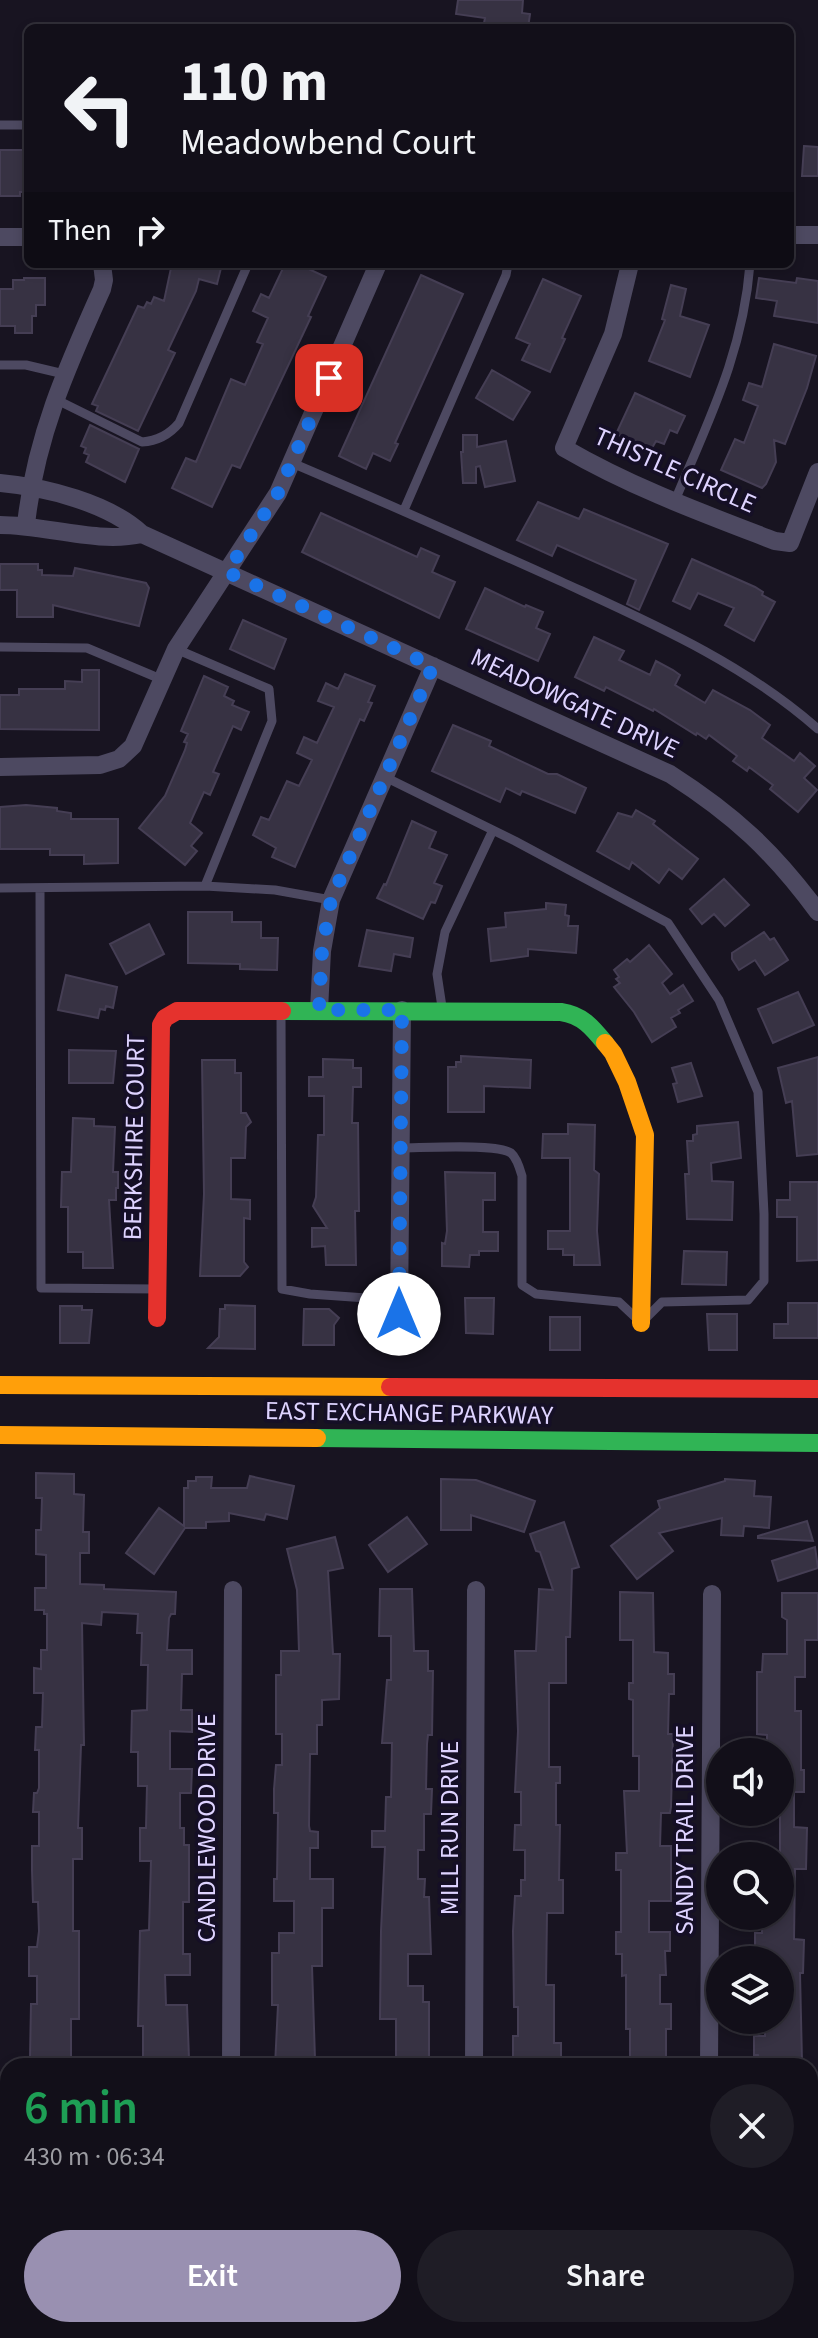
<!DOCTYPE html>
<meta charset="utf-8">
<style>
body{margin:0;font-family:"Source Sans 3",sans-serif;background:#1f1d26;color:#f1f3f6;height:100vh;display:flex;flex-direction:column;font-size:30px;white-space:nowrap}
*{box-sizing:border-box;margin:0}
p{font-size:26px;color:#9c9ca2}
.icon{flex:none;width:44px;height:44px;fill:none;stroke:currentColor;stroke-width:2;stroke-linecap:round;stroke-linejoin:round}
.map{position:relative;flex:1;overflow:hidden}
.side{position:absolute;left:0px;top:2058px;width:818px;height:280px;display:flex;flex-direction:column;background:#120f19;border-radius:24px 24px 0 0;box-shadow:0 4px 12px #0003,0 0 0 2px #312f38}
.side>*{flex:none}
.guide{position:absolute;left:24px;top:24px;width:770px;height:244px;border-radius:12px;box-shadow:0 4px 12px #0003,0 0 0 2px #312f38;background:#120f19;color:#f1f3f6;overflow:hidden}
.tools{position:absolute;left:706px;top:1738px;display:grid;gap:16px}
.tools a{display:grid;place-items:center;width:88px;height:88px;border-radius:50%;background:#120f19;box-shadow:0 4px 12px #0003,0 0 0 2px #312f38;font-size:40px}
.pin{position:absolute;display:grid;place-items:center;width:68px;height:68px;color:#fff;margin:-34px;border-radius:16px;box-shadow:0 4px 12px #0006}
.me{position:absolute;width:88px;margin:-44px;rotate:0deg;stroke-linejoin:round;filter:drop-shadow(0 0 6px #0008)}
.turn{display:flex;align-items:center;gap:28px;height:168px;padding:0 24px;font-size:36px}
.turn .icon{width:104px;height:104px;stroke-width:2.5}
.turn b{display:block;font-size:56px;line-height:68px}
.then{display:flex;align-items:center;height:76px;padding:0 24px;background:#0003;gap:16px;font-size:30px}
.round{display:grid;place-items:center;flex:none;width:84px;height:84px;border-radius:42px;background:#1f1d26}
.overview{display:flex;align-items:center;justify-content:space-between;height:136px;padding:0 24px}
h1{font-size:48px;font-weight:600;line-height:60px;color:#1e9e55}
.action{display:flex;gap:16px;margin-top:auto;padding:16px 24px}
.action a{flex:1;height:92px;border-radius:48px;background:#9990b1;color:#fff;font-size:32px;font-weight:600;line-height:92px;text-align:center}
.action a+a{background:#1f1d26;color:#f1f3f6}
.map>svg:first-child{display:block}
</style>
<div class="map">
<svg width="818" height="2338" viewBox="0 0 818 2338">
<rect width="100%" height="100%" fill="#181421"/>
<!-- building -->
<path fill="#373243" stroke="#453e54" stroke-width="2" d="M458 0H523L522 13 530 14 528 28H505L484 23 485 18 456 14Z
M804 146 818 147V176H802Z
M0 150H28V192H20V196H0Z
M175 264H222L217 284 199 279 196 291 168 350 175 353 138 431 96 411 98 406 92 404 138 306 144 308 147 302 151 304 154 297 164 301 171 268 174 269Z
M285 264H298L326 277 308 316 311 317 240 468 232 465 212 507 172 488 186 458 196 462 231 379 245 385 263 344 257 342 268 318 253 311 261 294 269 298Z
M421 275 463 294 395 443 398 444 390 461 373 453 366 469 339 456Z
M24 278H45V305H36V316H32V333H15V326H0V289H13V280H24Z
M759 278 796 283 797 278 818 281V323L774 316 777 301 756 298Z
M543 279 581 296 562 338 565 339 550 372 522 360 530 344 516 338Z
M671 285 686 289 680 316 709 325 690 377 649 361 665 320 662 319Z
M774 344 816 356 807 388 785 444 774 440 776 462 766 484 762 488 721 470 735 439 744 443 758 406 743 400 749 383 762 387Z
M492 370 530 392 513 420 476 398Z
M635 393 685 416 677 433 670 430 664 444 656 441 651 450 616 434Z
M90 425 139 449 125 482 86 462 89 455 84 453 86 448 81 446Z
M463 435H477V447L506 441 515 481 485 487 480 466 476 467V483H463L461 452H463Z
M538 502 579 519 584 509 668 544 639 610 627 604 636 580 557 545 552 556 517 540Z
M321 513 417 557 421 548 439 556 432 572 455 582 439 618 302 552Z
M692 559 755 587 763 592 762 595 775 602 754 641 725 625 734 608 698 593 690 609 673 601Z
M0 564H38V570H42V575L73 576 75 568 146 583 149 588 139 626 53 605V617H17V590H0Z
M485 588 525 607 526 605 543 612 536 628 550 634 538 661 466 629Z
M243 620 286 639 274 669 230 649Z
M594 637 624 651 619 660 650 675 656 661 673 670 680 675 675 685 705 703 713 690 750 710 770 725 762 738 794 761 800 753 815 766 804 778 817 790 798 812 770 789 773 785 749 767 747 771 733 761 737 756 709 735 706 739 697 733 696 735 654 709 653 711 606 687 604 691 575 677Z
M82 670H99V730L0 729V695H19V689H65V681L82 682Z
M345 674 375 686 368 702 372 703 364 721 360 719 295 867 272 857 276 848 253 835 261 817 269 820 287 781 299 786 312 760 297 753 304 737 317 743 334 707 318 701 326 683 338 689Z
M204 676 228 687 224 696 234 701 232 705 249 712 241 730 233 726 213 772 219 774 210 795 204 792 190 823 202 833 191 846 197 851 185 865 139 828 165 796 185 750 187 743 184 742 188 734 181 731Z
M453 725 491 741 489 746 548 774H557L586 788 575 813 522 791 520 795 506 788 500 802 432 771Z
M26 805 57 808V811L71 813V819H118V863L84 864V855H50V849H0V807Z
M636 810 655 821 653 824 698 859 682 879 669 869 659 883 632 862 629 869 597 851 618 813 632 817Z
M412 821 436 832 429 848 447 855 434 883 442 886 435 903 431 902 423 919 377 898 384 884 386 885Z
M724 879 749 905 725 926 714 914 702 924 690 909Z
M546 903 566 905 565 915 569 916 568 926H578L576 953 528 949V956L491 961 488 929 506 927 505 913 546 909Z
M188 912H232V922H261V938H278L277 970 240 969V964L188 963Z
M149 924 164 954 126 974 110 944Z
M367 930 413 938 410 957 394 954 391 971 359 966Z
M764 932 770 940 774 938 788 960 765 975 755 960 739 970 732 959V953Z
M649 945 672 974 662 983 670 994 683 985 693 1001 678 1010 680 1013 671 1018 676 1027 652 1042 634 1012 614 987 620 983 616 979 619 977 614 970 627 959 630 962Z
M66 975 117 987 113 1008 106 1006 105 1010 100 1009 98 1018 58 1010Z
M798 992 814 1025 773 1043 758 1009Z
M69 1050 116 1051 113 1083H69Z
M461 1056 531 1060 530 1088 484 1086V1112H448V1067H456V1062H461Z
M818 1057V1154L797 1156 792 1101 786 1103 778 1068Z
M323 1059 353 1060V1068H361V1087H353L352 1123H358L359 1211H355L356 1265H326L325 1246 312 1247V1228H327L313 1206 316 1197 318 1135H324V1096H309V1077H323Z
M202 1060H235V1073H241V1113H246L251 1122 246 1127 245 1158H231V1199L250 1200V1219L244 1218V1262L248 1267 240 1276H200L204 1194Z
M691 1063 702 1096 678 1102 673 1084 677 1083 672 1068Z
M73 1118 94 1119V1126L115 1127 113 1172H118V1188H116V1200H109L113 1268H83V1252H68V1207H61L62 1172H71Z
M738 1122 741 1158 711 1163 712 1181 733 1182 732 1220 687 1219 685 1174H689L687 1141H693V1135L697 1134V1126Z
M568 1124 595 1125 594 1170 599 1174 597 1231 600 1265H574V1255H563V1249H548V1231H570V1158H542L543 1134H568Z
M445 1172 495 1173V1200H483V1232H498V1251H479V1255H470L469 1267 442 1266V1243L445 1244 447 1231Z
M790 1182H818V1260L797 1261V1217H777V1200H790Z
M684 1251 727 1252 726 1285 682 1284Z
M465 1298H494L493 1334 466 1333Z
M788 1303H818V1338H774V1324H788Z
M225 1305 255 1306V1349L208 1348 219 1337 220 1309H225Z
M60 1306H82V1310H92L89 1343H60Z
M304 1309H329L339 1318 334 1325V1345H303Z
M707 1314H737V1350H709Z
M550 1317H580V1350H550Z
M36 1473 74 1474V1494L84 1495 83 1532H89V1553H80V1584L104 1585V1589L176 1592 175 1614H171L169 1618 167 1650H192V1674H182L181 1710H192V1732L170 1731V1769H192L191 1793H180V1828H184V1845H189V1902H183V1954H190V1975H165L166 2005H187L189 2059H178V2066H143V2026H138L140 1931 149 1930 151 1861H140V1828H146L147 1786H138V1752H131L132 1711 147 1710 148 1665H141L142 1633H137L138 1614 102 1612 101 1625 82 1623 84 1745H81L78 1828H82V1859H73V1931H79V2019H71V2066H37V2058H30L31 2004H37V1976H29V1947H37L39 1931 38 1902H33L32 1870V1846H39V1812H33L34 1793H37L39 1788V1750H35L36 1727H42L43 1693H34V1668L41 1669V1650H47V1614H44V1610H35V1588H46V1555L36 1554V1530H41L42 1498H36Z
M250 1476 294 1486 287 1519 266 1514 264 1520 229 1513V1521L206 1522V1528H185L154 1574 126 1553 159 1508 184 1526V1488H188V1481H196V1477H212L211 1488H247Z
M441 1479 476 1480 535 1501 524 1532 471 1515V1530H441Z
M725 1479 755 1481 754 1496 771 1497 769 1528 744 1526 743 1536 721 1535 722 1518 659 1533 673 1551 637 1579 611 1546 660 1508 658 1501 725 1481Z
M407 1517 427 1544 388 1572 369 1545Z
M807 1521 813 1541 758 1538V1536Z
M564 1522 579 1567 572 1569 570 1637H566V1683H549V1767H560V1783H556V1825H560L559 1880H563V1913H547L546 1985H554V2043H561V2066H520V2061H513V2036H518V2007H514L513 1931 515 1896H521V1880H525V1850H514L515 1825H521V1792H515L518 1731 515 1651H536L539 1589 553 1590 540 1552 536 1551 530 1534Z
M335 1537 343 1568 328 1571 333 1654H340L339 1699 322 1700V1725H317V1754H310L309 1826 310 1831 318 1832V1848H310V1879H333V1908H322V1966H312L315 2059H309V2066H275L278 2005H272V1953H279V1933H294V1901H274V1879H277L278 1813H274V1789L276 1765H282V1734H276V1675H281V1651H299L297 1590 287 1549Z
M815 1547 818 1568 778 1581 772 1561Z
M380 1589H412L414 1651H428V1671H433L432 1735H428L427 1744 426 1789H432L431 1814H424V1850H418V1879H425L424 1897H429L431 1954H408V1986H423V2002H429V2066H396V2019H380L381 1931 385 1847H372V1831H385L386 1797H391L392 1743H382L387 1680H391V1636H379Z
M620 1592 653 1593 654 1652 668 1653V1674H674V1694H669L668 1734H673L671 1807 670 1813H661L660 1846H671V1901H649V1932H670V1951H665L666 1975H660V2004H671V2029H666V2066H630V2029H626V1975L622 1976V1954H616V1932H621V1870H616V1853H627L624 1791H639V1756H633V1700L629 1699V1683H633V1640H620Z
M782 1593H818V1640H805V1677H795V1711H801V1770H804V1792H794V1827L807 1828 806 1869H795L794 1939 804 1940 803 1973H800L802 2062H795V2066H761L758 2055H754V2036H765V2020H780V1960H761V1956H755V1933H762V1916H780V1752H767V1735L757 1734V1672H762L763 1654H787V1620L782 1617Z"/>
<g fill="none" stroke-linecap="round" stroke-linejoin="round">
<!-- lane -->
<path stroke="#4d4961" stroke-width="9" d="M0 125H28
M0 365H26L64 374
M55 399 142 442C158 441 169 435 179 423L248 264
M292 463C382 501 471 541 560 581 651 623 742 662 818 729
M674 503C708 421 743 354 750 264
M404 510 506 275 508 264
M0 647 87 648 163 680
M176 649 269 689 272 721 205 886
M385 777 515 841 668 923 719 1000 758 1092 764 1214V1281L748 1300 662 1302 646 1318
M0 888 205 886 275 890 331 900
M40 888 41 1288 157 1289
M442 1007 437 974 445 932 493 830
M281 1013 282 1289 310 1294 380 1299 398 1313
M401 1148C422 1148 497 1143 511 1153 517 1158 520 1169 522 1176V1285L536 1294 619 1302 635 1317"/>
<!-- street -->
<path stroke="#4d4961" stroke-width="18" d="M790 235H818
M0 237H28
M630 264 613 334 564 448C631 487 702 513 775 541L790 543 818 472
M0 483C45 487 109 503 142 534L670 774C734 815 773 851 818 912
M0 525C47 525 96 544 142 534
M26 525C35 438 67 367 102 289L104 280 102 264
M0 767 100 765 119 759 133 746 176 649 278 493 378 264
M319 1010 322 951 331 900 433 666
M399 1314 402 1010
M231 2066 233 1590
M474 2066 476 1590
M709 2066 712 1594
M0 2220H8
M810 2220H818
M700 2338 701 2330"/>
<!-- fast -->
<path stroke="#30b455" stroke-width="18" d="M282 1011 561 1012C582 1015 592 1027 605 1043
M317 1438 818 1443"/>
<!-- slow -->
<path stroke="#ff9f0a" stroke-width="18" d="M605 1043 613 1053 627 1082 645 1135 641 1323
M0 1385 390 1387
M0 1435 317 1438"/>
<!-- jam -->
<path stroke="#e5322d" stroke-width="18" d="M157 1318 161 1025 165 1018 177 1011H282
M390 1387 818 1389"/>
</g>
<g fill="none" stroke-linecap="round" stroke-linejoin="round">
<!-- route -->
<path stroke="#1a73e8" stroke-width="14" stroke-dasharray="0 25.2" d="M329 378 278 493 227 572 433 666 331 900 322 951 319 1010H402L399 1314"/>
</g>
<g text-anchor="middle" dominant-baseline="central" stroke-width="7" stroke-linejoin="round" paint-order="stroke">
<!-- street labels -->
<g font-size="26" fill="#ded3ff" stroke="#150f26">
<text transform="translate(675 470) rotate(24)">THISTLE CIRCLE</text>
<text transform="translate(575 703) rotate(25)">MEADOWGATE DRIVE</text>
<text transform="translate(134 1137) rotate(-89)">BERKSHIRE COURT</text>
<text transform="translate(409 1413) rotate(1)">EAST EXCHANGE PARKWAY</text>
<text transform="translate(206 1828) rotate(-90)">CANDLEWOOD DRIVE</text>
<text transform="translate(449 1828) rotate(-90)">MILL RUN DRIVE</text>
<text transform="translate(684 1830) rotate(-90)">SANDY TRAIL DRIVE</text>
</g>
</g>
</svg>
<div class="tools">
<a><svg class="icon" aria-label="sound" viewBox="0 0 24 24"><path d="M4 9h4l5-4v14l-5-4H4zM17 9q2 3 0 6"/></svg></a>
<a><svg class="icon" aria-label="search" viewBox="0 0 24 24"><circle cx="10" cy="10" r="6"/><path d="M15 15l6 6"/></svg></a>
<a><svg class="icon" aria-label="layers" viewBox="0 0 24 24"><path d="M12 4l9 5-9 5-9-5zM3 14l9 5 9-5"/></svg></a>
</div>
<div class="pin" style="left:329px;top:378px;background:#d93025"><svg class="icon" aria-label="arrive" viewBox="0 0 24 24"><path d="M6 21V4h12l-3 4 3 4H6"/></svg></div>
<svg class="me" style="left:399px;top:1314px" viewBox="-20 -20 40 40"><circle r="19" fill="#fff"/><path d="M0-13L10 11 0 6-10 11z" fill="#1a73e8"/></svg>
<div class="guide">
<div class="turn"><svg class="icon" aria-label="left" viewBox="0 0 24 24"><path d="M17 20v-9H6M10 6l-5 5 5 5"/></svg><div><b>110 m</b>Meadowbend Court</div></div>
<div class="then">Then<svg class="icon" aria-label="right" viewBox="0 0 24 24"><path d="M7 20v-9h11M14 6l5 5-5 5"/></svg></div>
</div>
<section class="side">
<div class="overview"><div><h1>6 min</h1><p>430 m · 06:34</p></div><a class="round"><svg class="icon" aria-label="close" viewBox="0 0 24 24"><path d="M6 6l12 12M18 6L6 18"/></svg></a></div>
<div class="action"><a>Exit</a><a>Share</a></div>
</section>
</div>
